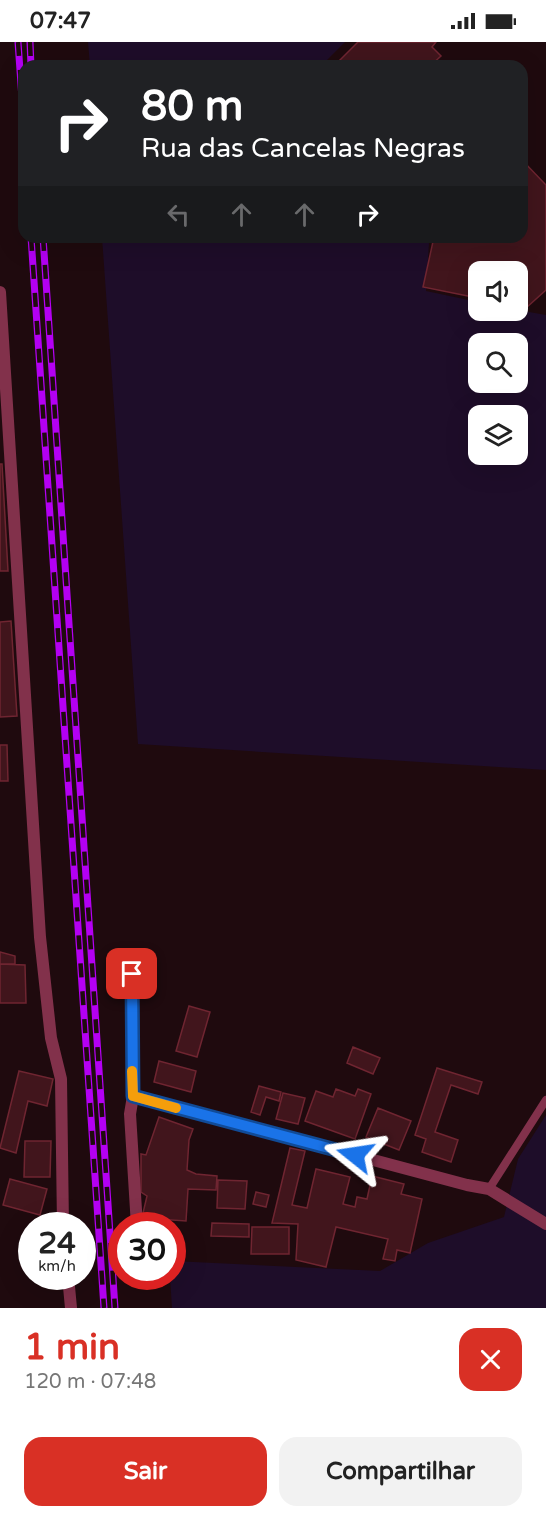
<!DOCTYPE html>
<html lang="pt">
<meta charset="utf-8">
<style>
body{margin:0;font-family:"Varela Round",sans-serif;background:#f2f2f2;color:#222;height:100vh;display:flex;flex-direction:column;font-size:22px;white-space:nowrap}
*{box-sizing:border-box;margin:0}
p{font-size:20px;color:#767676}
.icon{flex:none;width:33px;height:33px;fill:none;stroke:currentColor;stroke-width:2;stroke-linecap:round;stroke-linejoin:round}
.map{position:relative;height:1266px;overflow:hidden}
.drawer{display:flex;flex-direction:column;background:#fff;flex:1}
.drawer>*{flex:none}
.hud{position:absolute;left:18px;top:18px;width:510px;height:183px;border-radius:18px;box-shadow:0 6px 24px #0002;background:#202124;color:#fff;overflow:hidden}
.controls{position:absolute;left:468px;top:219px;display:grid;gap:12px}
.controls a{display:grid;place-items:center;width:60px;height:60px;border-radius:12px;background:#fff;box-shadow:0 6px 24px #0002;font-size:30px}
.speed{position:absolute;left:18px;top:1170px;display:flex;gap:12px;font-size:30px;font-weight:700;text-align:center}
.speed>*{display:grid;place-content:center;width:78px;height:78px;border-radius:50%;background:#fff;box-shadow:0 6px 24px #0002;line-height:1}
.speed small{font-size:15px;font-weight:400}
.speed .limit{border:9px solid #d22;background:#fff;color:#111}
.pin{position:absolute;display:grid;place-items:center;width:51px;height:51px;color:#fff;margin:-26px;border-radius:12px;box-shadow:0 3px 9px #0006}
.me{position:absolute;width:66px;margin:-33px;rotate:285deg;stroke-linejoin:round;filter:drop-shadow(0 0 4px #0008)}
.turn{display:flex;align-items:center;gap:21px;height:126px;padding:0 24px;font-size:27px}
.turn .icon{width:78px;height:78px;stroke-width:2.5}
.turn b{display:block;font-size:42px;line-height:51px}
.lanes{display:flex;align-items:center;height:57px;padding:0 24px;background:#0003;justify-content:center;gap:30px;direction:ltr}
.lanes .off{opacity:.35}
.round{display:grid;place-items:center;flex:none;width:63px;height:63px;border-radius:18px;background:#f2f2f2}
.headline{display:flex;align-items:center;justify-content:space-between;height:102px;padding:0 24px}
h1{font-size:36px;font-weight:700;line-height:45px;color:#d93025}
.action{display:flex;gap:12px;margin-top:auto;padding:12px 24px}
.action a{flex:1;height:69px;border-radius:18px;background:#d93025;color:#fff;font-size:24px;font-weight:700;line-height:69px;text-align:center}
.action a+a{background:#f2f2f2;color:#222}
.status{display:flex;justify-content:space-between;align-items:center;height:42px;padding:0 30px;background:#fff;direction:ltr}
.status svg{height:16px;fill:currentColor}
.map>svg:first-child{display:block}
</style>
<div class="status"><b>07:47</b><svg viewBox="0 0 49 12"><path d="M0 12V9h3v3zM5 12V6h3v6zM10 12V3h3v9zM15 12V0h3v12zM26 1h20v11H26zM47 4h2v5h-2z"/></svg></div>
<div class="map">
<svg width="546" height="1266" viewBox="0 0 546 1266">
<rect width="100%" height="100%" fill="#1f0a0e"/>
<!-- green -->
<path fill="#1e0d29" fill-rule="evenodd" d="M88 0H345L325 20 327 24H90Z
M102 195H425L429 201 426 249 478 260V268H518L546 273V728L138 702ZM478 302H518V340H478ZM478 374H518V412H478Z
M546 1073V1266H172L170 1235 172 1234 173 1219 380 1229 428 1201 504 1175 518 1117Z"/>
<!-- building -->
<path fill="#41151c" stroke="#6f2531" stroke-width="1.5" d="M358 0H436L432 5 441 14 430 24H334Z
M522 118 546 143V248L526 266 518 264V230H478V256L423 245 434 195H522Z
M0 422H2L8 529H0Z
M11 579 17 674 0 675V580Z
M0 703H7L8 739H0Z
M0 910 15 914V922H0Z
M0 922 25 923 26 961H0Z
M189 964 210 970 197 1015 176 1009Z
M353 1005 380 1016 373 1032 347 1021Z
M159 1019 196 1029 191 1050 154 1040Z
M437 1026 482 1040 478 1052 451 1043 435 1090 458 1098 451 1120 422 1110 426 1097 415 1093Z
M19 1029 53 1037 47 1064 28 1059 16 1111 0 1106Z
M259 1044 281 1050 279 1059 266 1055 260 1073 251 1070Z
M336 1047 355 1054 358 1047 371 1052 355 1097 305 1079 316 1049 333 1055Z
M283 1051 305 1056 298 1082 276 1077Z
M378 1066 411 1079 399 1108 366 1095Z
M159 1075 193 1087 189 1098 187 1128 196 1132 217 1134 216 1148 188 1147 186 1179 158 1177 143 1171 147 1154 141 1150V1112L146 1113Z
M25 1099H51L50 1135H24Z
M290 1106 305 1109 292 1163 307 1166 316 1127 350 1135 343 1162 355 1165 357 1155 367 1157 372 1134 404 1142 401 1152 422 1157 410 1211 397 1208 395 1219 383 1217 388 1197 336 1185 326 1225 296 1218 298 1182 272 1181Z
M10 1137 47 1147 40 1173 3 1163Z
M218 1138 247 1139 245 1167 217 1166Z
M256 1150 269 1153 266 1165 253 1162Z
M212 1181 249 1182V1195L211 1194Z
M252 1185H289V1212H251Z"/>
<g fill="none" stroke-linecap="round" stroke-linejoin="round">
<!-- service -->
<path stroke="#82314b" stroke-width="8" d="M489 1147 546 1058"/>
<!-- minor -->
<path stroke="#82314b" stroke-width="12" d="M0 250 40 895 51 996 61 1037 63 1184
M132 932 133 1054 130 1072 137 1184
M133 1054 467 1143 489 1147 546 1182
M68 1234 71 1266"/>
<!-- rail casing -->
<g stroke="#b400f3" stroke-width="7">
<path id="rail" d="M18 0 24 85
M30 0 31 24
M31 195 104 1266
M43 195 115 1266"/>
</g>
<!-- rail -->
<use href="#rail" stroke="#1f0a0e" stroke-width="4.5" stroke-dasharray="14" stroke-linecap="butt"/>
</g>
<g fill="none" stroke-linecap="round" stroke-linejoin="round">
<!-- route casing -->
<g stroke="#114b97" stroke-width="15">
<path id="route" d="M132 932 133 1054 355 1113"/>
</g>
<!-- route -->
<use href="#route" stroke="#1a73e8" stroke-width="10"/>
<!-- slow -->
<path stroke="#f59e0b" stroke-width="10" d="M132 1029 133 1054 176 1066"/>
</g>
</svg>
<div class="controls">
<a><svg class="icon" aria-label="sound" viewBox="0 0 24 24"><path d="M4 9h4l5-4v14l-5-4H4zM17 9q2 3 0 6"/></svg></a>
<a><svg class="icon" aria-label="search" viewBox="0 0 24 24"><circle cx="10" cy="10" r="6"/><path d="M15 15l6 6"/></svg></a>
<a><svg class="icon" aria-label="layers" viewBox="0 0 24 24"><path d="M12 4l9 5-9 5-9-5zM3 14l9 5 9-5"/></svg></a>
</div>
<div class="speed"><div>24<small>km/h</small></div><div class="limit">30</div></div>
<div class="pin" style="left:132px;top:932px;background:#d93025"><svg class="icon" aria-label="arrive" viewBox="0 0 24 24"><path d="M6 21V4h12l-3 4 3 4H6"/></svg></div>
<svg class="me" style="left:355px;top:1113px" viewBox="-20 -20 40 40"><path d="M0-17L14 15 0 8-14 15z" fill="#1a73e8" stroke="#fff" stroke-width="4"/></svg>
<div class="hud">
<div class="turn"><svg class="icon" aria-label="right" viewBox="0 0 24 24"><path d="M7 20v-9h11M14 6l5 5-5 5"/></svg><div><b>80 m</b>Rua das Cancelas Negras</div></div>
<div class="lanes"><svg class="icon off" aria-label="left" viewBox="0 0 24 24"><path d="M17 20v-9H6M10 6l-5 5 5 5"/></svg><svg class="icon off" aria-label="ahead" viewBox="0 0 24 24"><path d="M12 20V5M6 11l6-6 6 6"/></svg><svg class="icon off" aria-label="ahead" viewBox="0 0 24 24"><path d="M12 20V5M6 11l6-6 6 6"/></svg><svg class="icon" aria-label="right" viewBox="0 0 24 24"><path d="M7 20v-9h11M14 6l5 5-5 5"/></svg></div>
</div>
</div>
<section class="drawer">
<div class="headline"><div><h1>1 min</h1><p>120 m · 07:48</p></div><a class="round" style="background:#d93025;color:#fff"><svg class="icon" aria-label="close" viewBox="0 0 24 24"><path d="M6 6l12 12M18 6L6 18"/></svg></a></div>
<div class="action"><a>Sair</a><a>Compartilhar</a></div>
</section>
